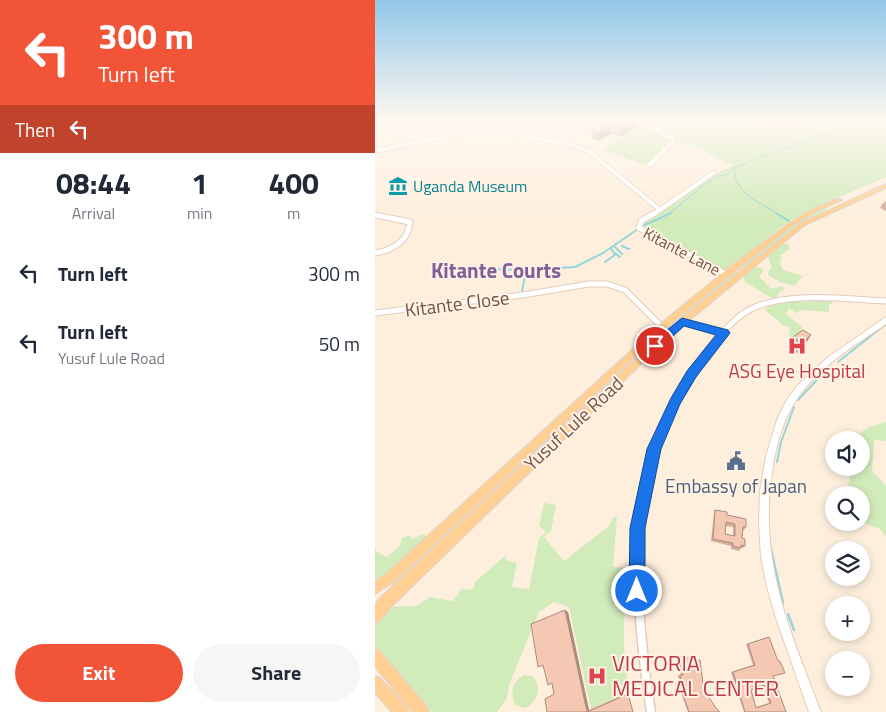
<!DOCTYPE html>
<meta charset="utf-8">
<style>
body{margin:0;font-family:"Titillium Web",sans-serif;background:#f6f6f7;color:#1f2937;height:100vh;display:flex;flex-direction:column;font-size:19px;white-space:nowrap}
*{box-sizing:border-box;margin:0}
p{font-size:16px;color:#747a83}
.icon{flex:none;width:28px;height:28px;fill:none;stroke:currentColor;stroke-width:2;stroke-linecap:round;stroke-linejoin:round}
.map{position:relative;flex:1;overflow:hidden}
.panel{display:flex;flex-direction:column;background:#fff;width:375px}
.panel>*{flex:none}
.banner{background:#f25438;color:#fff;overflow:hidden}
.buttons{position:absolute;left:450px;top:431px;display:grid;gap:10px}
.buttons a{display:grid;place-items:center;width:45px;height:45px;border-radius:50%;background:#fff;box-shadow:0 2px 8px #0003;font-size:25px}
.pin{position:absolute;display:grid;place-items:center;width:42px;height:42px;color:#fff;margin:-21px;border:2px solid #fff;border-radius:50%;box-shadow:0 1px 5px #0007}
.me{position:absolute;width:55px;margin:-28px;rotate:0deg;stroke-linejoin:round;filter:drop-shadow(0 0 4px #0008)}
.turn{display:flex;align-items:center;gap:18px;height:105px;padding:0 15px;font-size:22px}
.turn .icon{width:65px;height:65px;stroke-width:2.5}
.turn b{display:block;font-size:35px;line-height:42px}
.then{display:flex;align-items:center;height:48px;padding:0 15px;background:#0003;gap:10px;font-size:19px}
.eta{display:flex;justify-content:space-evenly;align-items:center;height:85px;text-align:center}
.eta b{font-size:30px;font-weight:700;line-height:35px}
.button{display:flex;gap:10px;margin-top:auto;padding:10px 15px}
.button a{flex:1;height:58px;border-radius:30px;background:#f25438;color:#fff;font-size:20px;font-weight:700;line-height:58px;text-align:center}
.button a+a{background:#f6f6f7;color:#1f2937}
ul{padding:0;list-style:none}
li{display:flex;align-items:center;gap:15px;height:70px;padding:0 15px}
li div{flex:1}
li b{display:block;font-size:19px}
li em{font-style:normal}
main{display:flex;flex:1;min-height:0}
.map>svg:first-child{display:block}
</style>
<main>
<section class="panel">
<div class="banner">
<div class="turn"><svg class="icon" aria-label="left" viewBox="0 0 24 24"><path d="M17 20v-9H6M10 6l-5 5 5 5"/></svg><div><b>300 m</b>Turn left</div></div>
<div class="then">Then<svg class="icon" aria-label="left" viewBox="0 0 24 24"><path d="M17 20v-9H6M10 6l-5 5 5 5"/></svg></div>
</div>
<div class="eta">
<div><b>08:44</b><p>Arrival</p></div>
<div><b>1</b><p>min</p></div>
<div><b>400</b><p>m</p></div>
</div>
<ul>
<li><svg class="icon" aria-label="left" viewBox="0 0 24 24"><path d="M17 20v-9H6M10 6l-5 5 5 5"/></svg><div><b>Turn left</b></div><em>300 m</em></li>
<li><svg class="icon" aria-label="left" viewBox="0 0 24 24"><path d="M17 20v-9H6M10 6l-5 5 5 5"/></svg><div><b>Turn left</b><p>Yusuf Lule Road</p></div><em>50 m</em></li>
</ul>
<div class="button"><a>Exit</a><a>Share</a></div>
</section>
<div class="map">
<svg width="511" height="712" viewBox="0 0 511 712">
<rect width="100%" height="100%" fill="#feefdd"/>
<!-- green -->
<path fill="#d2ebbb" d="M267 120H361L406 127 424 120H511V177L432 211 410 224 349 271 274 231 268 226V223L338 176 358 165 291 133 298 138 270 165 228 150 269 122Z
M450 208 453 209 424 224 370 268 366 270 363 269 419 224Z
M409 244H413L415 249 404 256 407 257 405 263 408 270 428 276 419 286 405 282 394 276 393 272 397 267 393 258 403 247Z
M381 267 387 268 388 271 384 278 388 280 396 289 407 286 409 288V291H405L401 299C387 295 381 287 370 282L368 276Z
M362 271 363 273C332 299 300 324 270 351L266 352 265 349Z
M454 301 459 302 454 305V312L428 310 421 313 414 308 411 314 427 327 426 331 418 339 415 337 414 331 416 328 408 325 389 309 403 302Z
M259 357 260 360 155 458 151 457Z
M511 422V441L499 440 497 471 511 486V537L505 529 486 522V495H468L475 479 472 469 474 468H486V440L465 439 469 435 480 436 494 427Z
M105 499 107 500 108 503 19 588 15 583Z
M169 503 181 505 176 531 169 537 189 561 234 526 239 516 242 518 238 567 250 568 249 645 253 693 216 709 194 607 179 602 164 612 134 685 132 698 122 712H57L8 673 0 659V623L12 607 41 606 55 597 78 601 87 588 93 590 98 589 101 581 132 554 130 560 142 563 137 587 154 589 164 538 171 532 164 526Z
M50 533V541L29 559 0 581V547L2 552 12 557 24 547 27 538 34 535 38 539Z
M149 675 157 676C168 686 163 703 149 708L141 705C134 694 137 681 149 675Z"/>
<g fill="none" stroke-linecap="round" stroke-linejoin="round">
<!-- stream-far2 -->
<path stroke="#96d5da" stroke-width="1" d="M360 167C356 192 386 203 403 214
M294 214 329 185 342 176 351 175 360 167 489 120"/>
<!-- stream-far1 -->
<path stroke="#96d5da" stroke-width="2" d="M401 213 414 221
M270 225 296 213
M247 246 254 249
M240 247 247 254
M240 253 245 257
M230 262 240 255 236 248
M77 276 119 269 143 270 200 267 228 253 263 229
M147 291 151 272 154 270
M463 362 511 324
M423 400 454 367
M402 462 406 442 419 407"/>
<!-- stream -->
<path stroke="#96d5da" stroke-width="2.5" d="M395 545 408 603
M413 614 419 630"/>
<!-- minor-far3 casing -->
<g stroke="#e4cbbc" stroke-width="5.5">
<path id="minor-far3" d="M268 120 299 140 275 165
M405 120 406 126 409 127 427 120
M126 131 200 146 215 152 285 210 278 214
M0 151 113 128
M285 210 338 173"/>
</g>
<!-- minor-far2 casing -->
<g stroke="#e4cbbc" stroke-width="7">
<path id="minor-far2" d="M280 213 266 221 264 228 351 274
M0 215 35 222C33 242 18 250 0 253
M0 313 148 295 214 284H232L250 290 287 327
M307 322 349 333
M344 337C353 326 364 315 376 309 413 291 471 299 511 301"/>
</g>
<!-- minor-far1 casing -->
<g stroke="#e4cbbc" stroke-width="9">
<path id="minor-far1" d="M268 499C277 439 306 381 345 336"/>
</g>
<!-- minor casing -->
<g stroke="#e4cbbc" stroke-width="11">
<path id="minor" d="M268 498C258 570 265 640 276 712"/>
</g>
<!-- secondary casing -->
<g stroke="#e9ccb8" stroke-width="2">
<path id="secondary" d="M511 317V324C480 345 447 365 424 396 409 416 402 442 398 466 395 485 393 504 394 523 395 588 423 652 446 712H434L401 618 392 587 386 556 384 524 385 491 391 456 402 420 411 401 422 386 452 358Z"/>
</g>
<!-- primary casing -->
<g stroke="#ded5d2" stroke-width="2">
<path id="primary" d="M511 184V188L430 225 310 324 270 360 15 608 5 621 0 623V605L5 598 264 356 304 320 426 223Z
M462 199 467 200 438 213 417 226 362 270 290 329 20 581 0 594V581L12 573 284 325 356 266 413 224 434 211Z
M0 649 5 651 52 707 54 712H38L0 667Z
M0 676 5 678 32 707 34 712H17L0 693Z"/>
</g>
<!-- minor-far3 -->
<use href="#minor-far3" stroke="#fff" stroke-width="4"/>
<!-- minor-far2 -->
<use href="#minor-far2" stroke="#fff" stroke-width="5"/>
<!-- minor-far1 -->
<use href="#minor-far1" stroke="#fff" stroke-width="6"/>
<!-- minor -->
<use href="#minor" stroke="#fff" stroke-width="8"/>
<!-- secondary -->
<use href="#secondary" fill="#fff" fill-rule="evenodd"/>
<!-- primary -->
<use href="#primary" fill="#ffcf93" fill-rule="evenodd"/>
</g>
<!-- wall -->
<path fill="#d3ac9a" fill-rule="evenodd" d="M234 120H261V126L246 137 236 134 223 141 217 139 216 130Z
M511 201V211L505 208 508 203Z
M418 337 430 345 422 353 414 347Z
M340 510 352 515 371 527 369 530H368L367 538 370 546 368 548H366L364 551 356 549V546L336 541 339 513ZM351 526 358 527V536L350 534Z
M193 612 214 710 253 693 258 712H172L179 694 177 684 169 667 167 668Z
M394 637 398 676 411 712H369L356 672 378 665 371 644ZM388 686 394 703 381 707 376 690Z
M301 656H302L328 683 333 696 341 708 345 712H313L304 687 305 686 303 675H306Z"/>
<!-- shaded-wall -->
<path fill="#ac8c7d" d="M256 120H261V126L246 137V128Z
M236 124V134L223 141 222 132Z
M436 335 430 345 422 353 426 343Z
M190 610 193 612 214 710 212 712Z"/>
<!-- building -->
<path fill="#f5c8b3" stroke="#ac8c7d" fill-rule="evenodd" d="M234 120H256L246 128 236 124 222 132 216 130Z
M428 330 436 335 426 343 418 337Z
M340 510 352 512V515L371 519V527H368L367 538 370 539V546L366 545V548L358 546V543L338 539ZM351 522 360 524V536L350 534Z
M190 610 212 712H172L170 699 179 694 177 683 173 685 168 665 163 667 156 624Z
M394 637 403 661H405L410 673 398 676 411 712H370L358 672 380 665 373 644ZM390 685 396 703 381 708 376 690Z
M302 656 325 660 328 683 333 696 341 708 345 712H314L305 687H307L305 675H308Z
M253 694 258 712H212Z"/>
<!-- sky -->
<linearGradient id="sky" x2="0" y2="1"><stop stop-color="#92c7e8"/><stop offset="0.55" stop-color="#fff8f0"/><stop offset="1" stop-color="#fff8f0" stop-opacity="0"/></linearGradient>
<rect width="511" height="220" fill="url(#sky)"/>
<!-- route -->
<path fill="#1a73e8" stroke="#114b97" d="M307 318 353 330 355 333 321 377 305 404 286 449 270 528V591L268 597 262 599 256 597 254 591 255 528 272 449 296 398 312 371 341 335 309 326 284 349H276L274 346 276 343Z"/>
<!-- icons -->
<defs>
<g id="museum-bare" transform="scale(1.5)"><path d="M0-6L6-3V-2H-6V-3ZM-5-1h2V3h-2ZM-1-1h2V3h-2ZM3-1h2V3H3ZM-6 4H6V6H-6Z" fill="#0f9aa8" stroke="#fff3e5" stroke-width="2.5" paint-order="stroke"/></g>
<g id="hospital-bare" transform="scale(1.5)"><path d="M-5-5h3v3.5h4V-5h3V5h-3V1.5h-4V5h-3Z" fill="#e0444e" stroke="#fff3e5" stroke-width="2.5" paint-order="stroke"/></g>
<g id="civic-bare" transform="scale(1.5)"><path d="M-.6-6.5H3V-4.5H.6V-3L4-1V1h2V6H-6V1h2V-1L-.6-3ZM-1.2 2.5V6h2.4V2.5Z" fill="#5c6f8a" stroke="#fff3e5" stroke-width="2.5" paint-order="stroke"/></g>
</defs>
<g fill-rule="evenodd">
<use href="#museum-bare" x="23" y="186"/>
<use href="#hospital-bare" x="422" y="346"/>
<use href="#civic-bare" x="361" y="461"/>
<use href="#hospital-bare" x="222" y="676"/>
</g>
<g text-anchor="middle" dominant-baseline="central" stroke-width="4" stroke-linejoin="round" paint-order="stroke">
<!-- far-culture labels -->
<g font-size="16" fill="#0d838f" stroke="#fff3e5" text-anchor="start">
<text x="38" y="186">Uganda Museum</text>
</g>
<!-- far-street labels -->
<g font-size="16" fill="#745244" stroke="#fff3e5">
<text transform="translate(307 251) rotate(28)">Kitante Lane</text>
</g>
<!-- street labels -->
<g font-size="19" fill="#745244" stroke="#fff3e5">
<text transform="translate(82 303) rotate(-7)">Kitante Close</text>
<text transform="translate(198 423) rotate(-43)">Yusuf Lule Road</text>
</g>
<!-- health labels -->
<g font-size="19" fill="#be3a42" stroke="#fff3e5">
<text x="422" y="370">ASG Eye Hospital</text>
</g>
<!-- service labels -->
<g font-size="19" fill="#4e5e75" stroke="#fff3e5">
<text x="361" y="485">Embassy of Japan</text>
</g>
<!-- quarter labels -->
<g font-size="21" font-weight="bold" fill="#815f99" stroke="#fff3e5">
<text x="121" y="270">Kitante Courts</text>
</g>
<!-- near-health labels -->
<g font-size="22" fill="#be3a42" stroke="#fff3e5" text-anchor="start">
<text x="237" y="663">VICTORIA<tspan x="237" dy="25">MEDICAL CENTER</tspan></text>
</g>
</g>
</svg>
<div class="buttons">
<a><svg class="icon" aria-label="sound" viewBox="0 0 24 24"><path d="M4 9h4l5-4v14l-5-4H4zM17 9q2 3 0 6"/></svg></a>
<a><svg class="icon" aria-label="search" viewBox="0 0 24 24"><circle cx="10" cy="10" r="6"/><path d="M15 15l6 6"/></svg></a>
<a><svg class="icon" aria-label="layers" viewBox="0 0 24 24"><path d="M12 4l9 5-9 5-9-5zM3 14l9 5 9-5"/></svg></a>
<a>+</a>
<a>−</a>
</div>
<div class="pin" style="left:280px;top:346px;background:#d93025"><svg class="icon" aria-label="arrive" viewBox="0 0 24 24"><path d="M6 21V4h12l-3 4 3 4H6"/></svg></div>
<svg class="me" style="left:262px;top:591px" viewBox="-20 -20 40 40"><circle r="17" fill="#1a73e8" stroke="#fff" stroke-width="3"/><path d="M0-11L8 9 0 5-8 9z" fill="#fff"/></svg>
</div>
</main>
